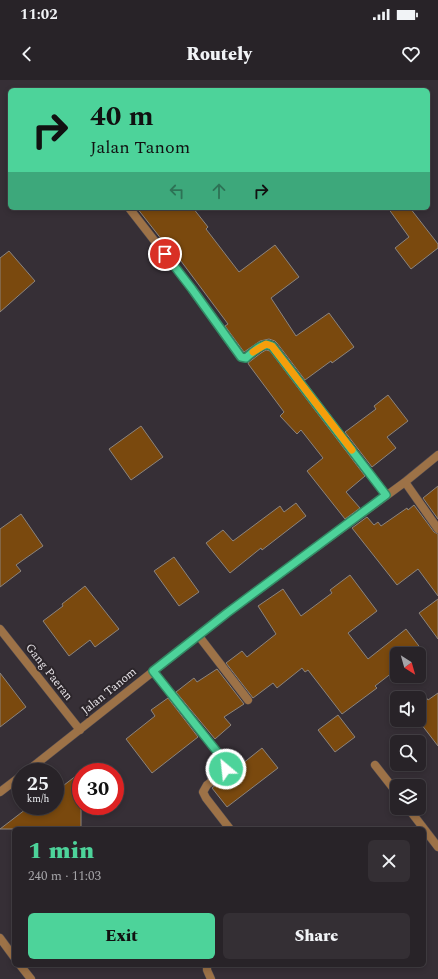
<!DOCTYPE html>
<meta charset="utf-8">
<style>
body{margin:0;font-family:Spectral,serif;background:#342f34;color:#f1f3f6;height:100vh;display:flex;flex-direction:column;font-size:15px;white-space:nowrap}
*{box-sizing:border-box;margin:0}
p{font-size:13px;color:#a5a4a8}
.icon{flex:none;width:22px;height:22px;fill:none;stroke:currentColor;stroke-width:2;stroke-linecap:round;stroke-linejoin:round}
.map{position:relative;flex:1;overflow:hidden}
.side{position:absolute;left:12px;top:747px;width:414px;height:140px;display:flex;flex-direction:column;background:#282328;border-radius:6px;box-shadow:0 2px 6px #0003,0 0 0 1px #444045}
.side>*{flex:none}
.banner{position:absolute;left:8px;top:8px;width:422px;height:122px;border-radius:6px;box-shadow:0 2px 6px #0003,0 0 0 1px #444045;background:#4dd39a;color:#111;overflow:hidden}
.needle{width:26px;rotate:143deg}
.tools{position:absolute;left:390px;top:567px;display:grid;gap:8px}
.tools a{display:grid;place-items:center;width:36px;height:36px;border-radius:6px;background:#282328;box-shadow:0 2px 6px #0003,0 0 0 1px #444045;font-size:20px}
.speed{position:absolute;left:12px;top:683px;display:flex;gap:8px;font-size:20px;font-weight:700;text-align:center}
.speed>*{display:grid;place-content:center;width:52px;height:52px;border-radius:50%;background:#282328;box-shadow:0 2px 6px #0003,0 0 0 1px #444045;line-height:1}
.speed small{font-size:10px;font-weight:400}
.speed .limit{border:6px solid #d22;background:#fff;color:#111}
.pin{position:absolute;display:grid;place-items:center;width:34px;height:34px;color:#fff;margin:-17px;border:2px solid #fff;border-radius:50%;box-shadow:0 1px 4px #0007}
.me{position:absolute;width:44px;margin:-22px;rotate:332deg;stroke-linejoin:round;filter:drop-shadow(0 0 3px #0008)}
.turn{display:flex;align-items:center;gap:14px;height:84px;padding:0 16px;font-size:18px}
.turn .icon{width:52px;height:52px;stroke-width:2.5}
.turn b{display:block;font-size:28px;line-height:34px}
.lanes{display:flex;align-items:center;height:38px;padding:0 16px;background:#0003;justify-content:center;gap:20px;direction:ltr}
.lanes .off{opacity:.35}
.round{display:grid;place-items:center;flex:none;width:42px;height:42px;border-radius:6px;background:#342f34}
.overview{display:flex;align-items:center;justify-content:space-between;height:68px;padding:0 16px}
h1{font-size:24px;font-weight:800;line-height:30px;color:#4dd39a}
.cta{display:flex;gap:8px;margin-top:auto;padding:8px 16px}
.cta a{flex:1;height:46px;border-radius:6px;background:#4dd39a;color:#111;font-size:16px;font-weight:800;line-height:46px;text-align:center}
.cta a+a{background:#342f34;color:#f1f3f6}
.status{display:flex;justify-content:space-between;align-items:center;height:28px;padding:0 20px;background:#282328;direction:ltr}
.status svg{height:11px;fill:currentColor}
header{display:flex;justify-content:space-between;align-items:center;height:52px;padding:0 16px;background:#282328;font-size:18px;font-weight:800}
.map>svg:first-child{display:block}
</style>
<div class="status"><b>11:02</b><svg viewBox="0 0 49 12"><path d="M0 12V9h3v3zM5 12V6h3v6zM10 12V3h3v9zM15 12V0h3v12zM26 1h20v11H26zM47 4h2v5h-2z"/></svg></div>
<header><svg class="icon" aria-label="back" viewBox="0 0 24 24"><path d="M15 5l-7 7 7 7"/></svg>Routely<svg class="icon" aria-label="heart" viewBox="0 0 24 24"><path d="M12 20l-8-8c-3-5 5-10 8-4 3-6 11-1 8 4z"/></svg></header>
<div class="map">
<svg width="438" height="899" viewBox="0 0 438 899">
<rect width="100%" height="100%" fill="#362f36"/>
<!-- building -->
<path fill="#7a490e" stroke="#8c847d" d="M137 128H193L208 147 206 149 239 192 275 165 299 197 271 218 296 256 329 233 354 267 332 283 331 281 305 300 277 263 275 261 269 259 260 261 244 272 225 246 228 244 175 173 173 174Z
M388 128H410L438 164V168L411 189 395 168 409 157Z
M9 171 35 201 0 232V178Z
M266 270 270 271 365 396 346 412 360 428 345 439 307 391 323 378 301 350 297 354 280 336 284 332 249 285 248 283 261 273Z
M388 315 408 341 387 357 396 368 372 387 345 352 376 329 374 326Z
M141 346 163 377 131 400 109 369Z
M438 406V439L423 418Z
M296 423 306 436 262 470 261 468 230 493 206 463 223 450 233 461 280 426 284 432Z
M414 425 434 452 438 454V516L418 489 397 505 352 448 367 437 374 445 378 442 381 446 407 428 408 430Z
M21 434 43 466 16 485 21 491 0 507V449Z
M174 477 199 512 179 526 154 491Z
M350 495 377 531 348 553 368 579 406 549 425 574H397V589L375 606 377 608 342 634 308 590 305 592 302 588 277 608 273 603 253 618 226 583 242 571 247 577 276 554 258 526 283 509 301 536 332 513 330 510Z
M85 506 119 549 95 567 90 560 69 576 43 541 63 526 62 524Z
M438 519V559L419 533Z
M217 589 244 624 224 637 231 645 215 659 176 612 194 598 197 602Z
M0 593 26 627 0 647Z
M423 613 428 620 438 613V666L418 640 419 618H416Z
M168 618 198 657 152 693 126 659 155 636 151 630Z
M338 635 355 657 335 672 318 650Z
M262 668 278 688 227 727 212 708Z
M81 692V749H0L30 726H55V712Z"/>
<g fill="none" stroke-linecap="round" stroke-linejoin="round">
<!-- service casing -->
<g stroke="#524c52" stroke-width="9">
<path id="service" d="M198 555 248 620"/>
</g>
<!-- minor casing -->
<g stroke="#524c52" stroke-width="9">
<path id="minor" d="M129 128 192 209 241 277 246 278C253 272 262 261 273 266L386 415
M405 402 438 449
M0 549 80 650
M153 591 222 678 226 686 223 693 207 705 203 712 206 718 230 749
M375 685 397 713
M26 692 227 533 405 402 438 375
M0 712 21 696
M408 728 438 767
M0 858 14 877
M20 885 31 899
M207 885V890L211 899"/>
</g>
<!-- service -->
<use href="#service" stroke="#9d7247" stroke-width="8"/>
<!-- minor -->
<use href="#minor" stroke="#9d7247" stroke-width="8"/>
</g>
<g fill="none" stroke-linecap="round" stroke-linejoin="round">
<!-- route casing -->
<g stroke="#328964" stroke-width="10">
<path id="route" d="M165 174 192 209 241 277 246 278C253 272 263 261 272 266L386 415 227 533 153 591 222 678 226 686V689"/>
</g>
<!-- route -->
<use href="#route" stroke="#4dd39a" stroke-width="7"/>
<!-- slow -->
<path stroke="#f59e0b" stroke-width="7" d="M253 272 266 264 272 266 352 370"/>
</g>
<g text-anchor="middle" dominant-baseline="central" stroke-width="4" stroke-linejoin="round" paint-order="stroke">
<!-- street labels -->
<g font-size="12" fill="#e7e3e7" stroke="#2c262b">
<text transform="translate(49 592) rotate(52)">Gang Paeran</text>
<text transform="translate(109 611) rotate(-39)">Jalan Tanom</text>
</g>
</g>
</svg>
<div class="tools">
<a><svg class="needle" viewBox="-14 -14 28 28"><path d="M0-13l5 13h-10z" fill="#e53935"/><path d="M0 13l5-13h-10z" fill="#a5a4a8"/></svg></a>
<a><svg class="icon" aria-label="sound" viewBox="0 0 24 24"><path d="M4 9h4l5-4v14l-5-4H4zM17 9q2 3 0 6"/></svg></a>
<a><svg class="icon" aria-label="search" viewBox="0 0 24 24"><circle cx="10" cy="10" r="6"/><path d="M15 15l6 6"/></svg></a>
<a><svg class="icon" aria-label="layers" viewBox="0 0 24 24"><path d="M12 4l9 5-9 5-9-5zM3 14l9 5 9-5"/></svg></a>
</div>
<div class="speed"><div>25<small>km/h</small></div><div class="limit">30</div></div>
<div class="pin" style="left:165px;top:174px;background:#d93025"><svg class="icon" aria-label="arrive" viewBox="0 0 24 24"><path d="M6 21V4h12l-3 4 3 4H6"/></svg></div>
<svg class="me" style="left:226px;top:689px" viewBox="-20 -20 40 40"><circle r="17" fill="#4dd39a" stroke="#fff" stroke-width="3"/><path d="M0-11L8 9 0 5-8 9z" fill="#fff"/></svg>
<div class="banner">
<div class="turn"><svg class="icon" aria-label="right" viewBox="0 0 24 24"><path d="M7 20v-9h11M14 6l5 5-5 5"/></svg><div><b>40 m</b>Jalan Tanom</div></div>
<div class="lanes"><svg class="icon off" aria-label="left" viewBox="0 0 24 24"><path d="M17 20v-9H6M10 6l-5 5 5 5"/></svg><svg class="icon off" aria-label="ahead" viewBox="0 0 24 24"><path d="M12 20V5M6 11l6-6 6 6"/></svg><svg class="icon" aria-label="right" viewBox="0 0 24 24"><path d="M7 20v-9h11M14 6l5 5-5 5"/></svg></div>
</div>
<section class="side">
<div class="overview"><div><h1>1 min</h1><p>240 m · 11:03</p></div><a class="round"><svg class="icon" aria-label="close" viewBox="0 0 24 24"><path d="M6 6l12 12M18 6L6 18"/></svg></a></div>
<div class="cta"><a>Exit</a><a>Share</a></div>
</section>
</div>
